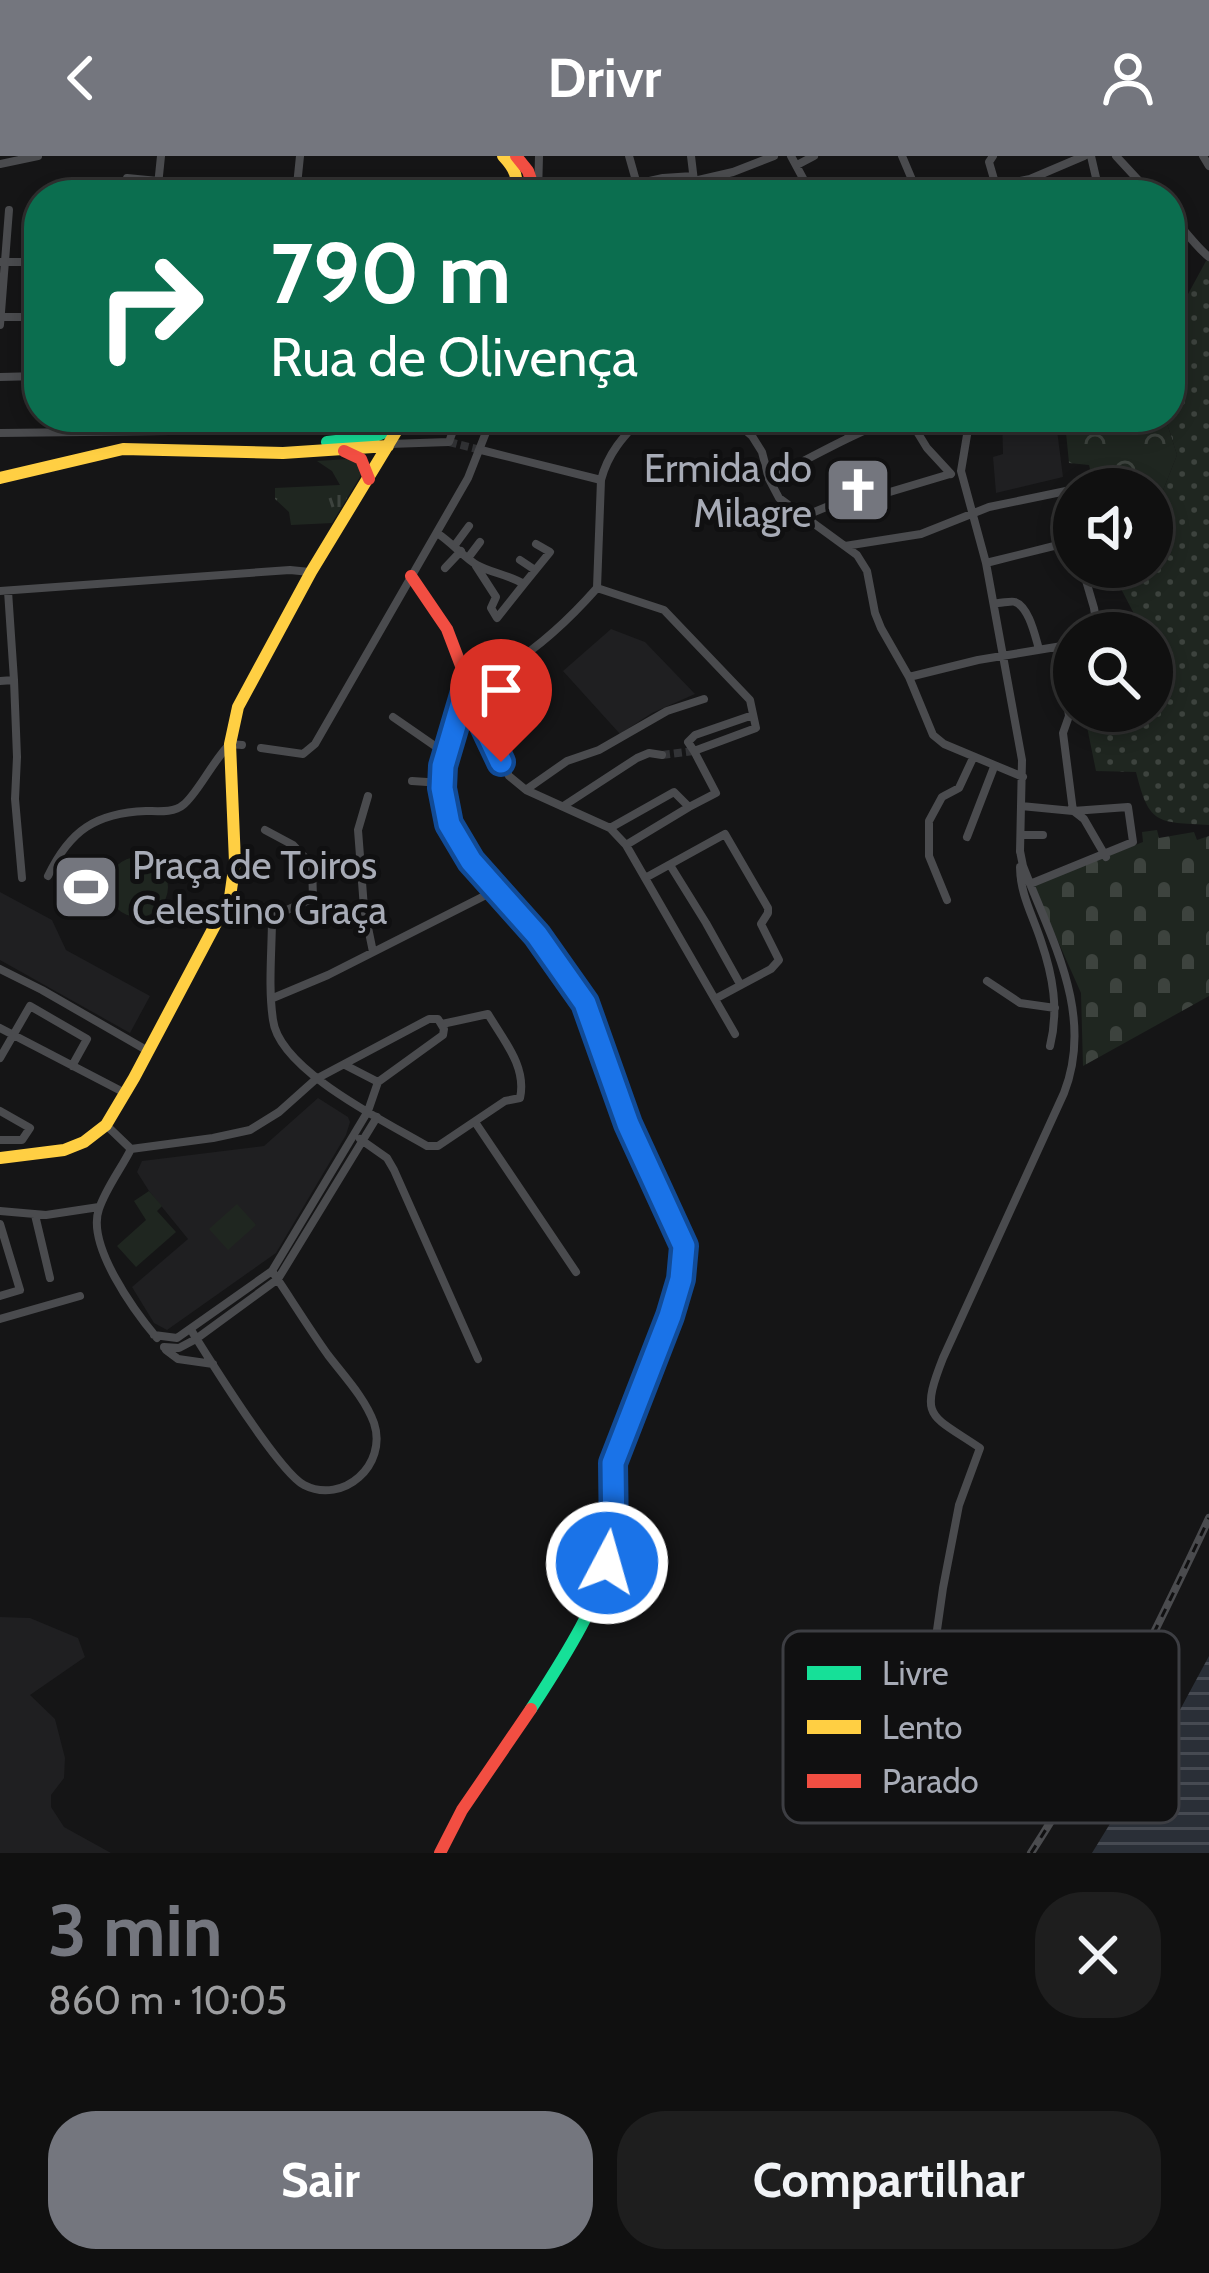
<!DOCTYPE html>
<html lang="pt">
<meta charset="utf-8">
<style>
body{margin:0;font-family:Cabin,sans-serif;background:#1e1e1e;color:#f1f3f6;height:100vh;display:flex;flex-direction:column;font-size:45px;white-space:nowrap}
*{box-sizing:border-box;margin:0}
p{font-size:39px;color:#9c9d9f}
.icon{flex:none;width:66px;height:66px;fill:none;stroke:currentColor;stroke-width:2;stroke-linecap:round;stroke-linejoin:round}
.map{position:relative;height:1697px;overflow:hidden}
.panel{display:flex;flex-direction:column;background:#101010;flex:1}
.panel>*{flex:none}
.banner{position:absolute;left:24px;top:24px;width:1161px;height:252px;border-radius:48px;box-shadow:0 6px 18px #0003,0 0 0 3px #303030;background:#0b6e4f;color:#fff;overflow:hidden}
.controls{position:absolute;left:1053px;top:312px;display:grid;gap:24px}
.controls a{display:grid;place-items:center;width:120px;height:120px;border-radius:50%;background:#101010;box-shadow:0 6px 18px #0003,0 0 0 3px #303030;font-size:60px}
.pin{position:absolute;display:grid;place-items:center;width:102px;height:102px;color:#fff;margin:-123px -51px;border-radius:50% 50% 50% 0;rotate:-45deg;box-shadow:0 0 12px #0007}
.pin .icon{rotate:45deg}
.me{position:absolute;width:132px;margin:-66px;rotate:6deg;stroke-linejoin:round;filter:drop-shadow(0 0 9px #0008)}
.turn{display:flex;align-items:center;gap:42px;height:252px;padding:0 48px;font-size:54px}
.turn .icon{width:156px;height:156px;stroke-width:2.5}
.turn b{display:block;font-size:84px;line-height:102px}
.round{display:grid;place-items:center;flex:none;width:126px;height:126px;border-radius:48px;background:#1e1e1e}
.headline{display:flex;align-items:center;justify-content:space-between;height:204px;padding:0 48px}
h1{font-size:72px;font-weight:700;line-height:90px;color:#74767e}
.primary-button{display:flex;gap:24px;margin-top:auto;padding:24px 48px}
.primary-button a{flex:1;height:138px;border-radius:48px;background:#74767e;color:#fff;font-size:48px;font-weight:700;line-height:138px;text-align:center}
.primary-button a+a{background:#1e1e1e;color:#f1f3f6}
header{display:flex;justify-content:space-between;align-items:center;height:156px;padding:0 48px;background:#74767e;color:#fff;font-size:54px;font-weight:700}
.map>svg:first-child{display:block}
</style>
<header><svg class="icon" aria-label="back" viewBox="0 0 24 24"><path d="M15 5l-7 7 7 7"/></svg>Drivr<svg class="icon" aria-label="person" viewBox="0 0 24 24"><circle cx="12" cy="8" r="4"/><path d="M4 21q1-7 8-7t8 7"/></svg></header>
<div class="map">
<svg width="1209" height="1697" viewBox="0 0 1209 1697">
<defs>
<pattern id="grass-dots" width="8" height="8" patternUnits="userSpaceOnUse" patternTransform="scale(3)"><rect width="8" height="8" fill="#1f2620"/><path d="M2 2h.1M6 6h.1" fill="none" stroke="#3d433e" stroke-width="1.8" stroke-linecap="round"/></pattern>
<pattern id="forest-crowns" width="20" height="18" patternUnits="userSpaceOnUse" patternTransform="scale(3)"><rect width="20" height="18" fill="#1f2620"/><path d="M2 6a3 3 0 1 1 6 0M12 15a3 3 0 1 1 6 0" fill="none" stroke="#3d433e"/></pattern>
<pattern id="cemetery-stones" width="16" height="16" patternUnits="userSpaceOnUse" patternTransform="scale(3)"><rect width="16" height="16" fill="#1f2620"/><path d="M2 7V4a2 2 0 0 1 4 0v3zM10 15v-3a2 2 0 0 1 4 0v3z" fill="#3d433e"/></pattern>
<pattern id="park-tufts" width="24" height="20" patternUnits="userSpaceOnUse" patternTransform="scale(3)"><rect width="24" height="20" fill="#1f2620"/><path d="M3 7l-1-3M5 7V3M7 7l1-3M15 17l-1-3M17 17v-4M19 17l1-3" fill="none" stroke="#3d433e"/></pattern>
<pattern id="water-rules" width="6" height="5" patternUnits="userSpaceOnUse" patternTransform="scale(3)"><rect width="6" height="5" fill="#2a2f37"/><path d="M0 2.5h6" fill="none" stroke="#464a52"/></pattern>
</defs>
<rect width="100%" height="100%" fill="#151516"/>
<!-- built -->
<path fill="#1f1f21" d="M1002 263 1056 266 1063 321 996 337 993 301 1003 298Z
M611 473 645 486 695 538 652 557 620 578 563 515Z
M0 736 52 764 66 794 150 840 130 877 0 804Z
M318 942 348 961 350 966 346 979 276 1097 167 1174 154 1167 132 1131 188 1083 149 1035 137 1016 142 1005 264 990Z
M0 1461 30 1462 78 1482 85 1501 30 1539 55 1563 65 1602 64 1622 51 1639V1651L64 1671 111 1697H0Z"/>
<!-- grass -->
<path fill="url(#grass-dots)" d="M1206 105H1209V669C1157 666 1149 669 1136 616L1096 615 1085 561 1087 555H1152V512L1155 501 1152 494V477H1144L1118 427 1096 430 1090 411H1152V339L1162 337 1177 299 1165 261H1170V162H1175Z"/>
<!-- forest -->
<path fill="url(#forest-crowns)" d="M1072 261H1165L1177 299 1162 337 1152 339V333H1095L1089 309 1069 307 1065 266Z"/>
<!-- cemetery -->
<path fill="url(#cemetery-stones)" d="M1157 674 1159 682 1194 676 1197 684 1209 680V840L1083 910 1081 837 1033 729 1143 686 1142 676Z"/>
<!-- park -->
<path fill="url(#park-tufts)" d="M349 303C358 306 361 309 361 319L332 367 291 369 289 356 275 343V332L340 329 332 315 317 305Z"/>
<!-- pitch -->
<path fill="#1f2620" d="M108 731a30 30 0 1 1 60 0a30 30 0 1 1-60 0Z
M149 1035 162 1050 157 1055 176 1076 136 1111 117 1090 146 1064 134 1045Z
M237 1048 256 1069 228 1094 209 1073Z"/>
<!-- water -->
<path fill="url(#water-rules)" d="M1209 1500V1697H1092L1181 1552Z"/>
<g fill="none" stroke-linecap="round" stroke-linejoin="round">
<!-- street-tunnel -->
<path stroke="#323336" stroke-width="8" stroke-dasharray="8 4" stroke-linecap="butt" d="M449 286 481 294
M662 599 694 595"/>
<!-- street -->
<path stroke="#4a4b4e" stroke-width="8" d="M629 0 640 39
M791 0 812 39
M902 0 913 26 915 39
M993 0 989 6 996 30
M1091 0 1100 39
M1116 0 1152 39
M1203 0 1209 10
M0 8 38 0
M797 9 814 0
M127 22 301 39
M1030 23 1037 39
M694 25 733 16 774 0
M636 28 663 22 693 20
M857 31 860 39
M538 38 539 0
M157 39 161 0
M296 39 300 0
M690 39 689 30 694 25 691 0
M920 39 980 33 1030 23 1084 0
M1170 58C1181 70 1197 92 1209 101
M0 106H39
M1 161H39
M0 169 9 54
M0 221 39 220
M642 261C623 281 608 297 601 324L597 432C560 474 518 511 466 532L509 620 526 634 610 672 626 689 735 878
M730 261 752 280 762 296 769 323 779 342 857 399 867 415 875 457 881 472 909 521 933 579 944 588 1023 621
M840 261 849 280
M908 261 927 292 951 318
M970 261 961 315 986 407 1022 604 1020 696
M132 262V261
M425 266 454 272
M0 277 254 274 259 273 261 261
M389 288 449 286 458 261
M481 294 601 324
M769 323C812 301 852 278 897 261
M802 361 836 347 873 341 950 318
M437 377C451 386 466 403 477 409 491 417 507 418 524 428L550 396 536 388
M455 389 469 370
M845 390 921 378 989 351 1066 335 1074 385
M468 402 480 386
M520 404 535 414
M986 407 1074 385
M476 410 496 441 491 452 497 462 524 428
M1082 411 1094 452 1098 477
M445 412 461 395
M597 432 664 454 750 544 756 572 694 595 688 586 695 579 753 559
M0 435 290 414 310 416
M994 448C996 447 1013 445 1015 446 1029 451 1035 480 1039 493
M1060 491 1069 560 1063 577 1073 655
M909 521 978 504 1074 488
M14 524 17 601 15 643 22 722
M0 525 14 524 8 435
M393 561 445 597
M261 592 303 598 315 588 468 322 492 261
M412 625 442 627
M527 633 567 605 599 594 667 555 704 543
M368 640 358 674 364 752 373 796
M565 649 637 602 649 597 662 599
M1021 650 1073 655 1128 651 1133 686 1030 728
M689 651 716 637 694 595
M1075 656 1084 663 1106 701
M610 672 674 636 689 651 626 689
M265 674 293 689 312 709 313 742 272 761
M1021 679H1043
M967 681 994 611
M670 709 706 767 740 828
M1020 711C1020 738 1033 760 1041 785 1053 820 1059 854 1050 890
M48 720C70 674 96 657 146 655 157 655 174 657 183 649 196 640 214 603 230 588L242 589
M647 721 725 678 768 752V757L761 768 779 804 771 813 715 843
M230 741 272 761C272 794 268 831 273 864 279 914 386 966 427 990H438L505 945 520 942C527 911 504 885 488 858L442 868
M947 744 929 700V665L942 641 959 632 973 602
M0 813 42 834 148 895
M987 825 1020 847 1055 852
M273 842 328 819 496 734
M0 872 125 937
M0 902 30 850 87 883 72 910
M345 909 378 926
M0 955 30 972 22 984H0
M475 966 576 1116
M106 969 131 993 213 982 250 974 279 956 316 923 429 863H438L444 873 443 879 378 926 368 955 272 1115 177 1182 154 1179
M360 983 387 1002 394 1014 478 1203
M131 993C121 1013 106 1032 99 1053 86 1089 135 1156 157 1182
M0 1055 46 1059 99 1051
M35 1059 50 1122
M0 1068 20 1134 0 1140
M0 1163 80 1140
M191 1174C210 1204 278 1315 304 1329 343 1349 388 1309 374 1267 365 1242 344 1220 328 1199 308 1171 291 1143 272 1115
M164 1191 179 1192 196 1183 278 1123 377 961
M166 1194 178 1203 213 1208
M936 1481 943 1432 959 1349 980 1292C930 1258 919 1263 943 1202L1064 937C1095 858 1051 783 1023 710L1020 695"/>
<!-- fast -->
<path stroke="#16e098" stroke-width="12" d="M327 286 373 281 399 270
M531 1553C560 1508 604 1441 613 1388 619 1355 608 1321 618 1288 637 1227 692 1153 682 1088 679 1068 665 1047 657 1029"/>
<!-- slow -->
<path stroke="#ffcf43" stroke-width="12" d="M503 0C515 13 520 22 513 39
M0 322 123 293 283 297 388 290
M0 1002 64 994 84 986 106 969 134 922 230 741 235 706 230 588 238 551 311 416 405 261"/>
<!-- jam -->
<path stroke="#f24e42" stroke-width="12" d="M516 0 528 15 536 39
M344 295 361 303 369 323
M411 420 447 473 466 523 465 537 443 611 442 632 449 668 471 705 537 779 585 847 628 968 657 1029
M440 1697 462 1654 531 1553"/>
<!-- rail casing -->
<g stroke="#4a4b4e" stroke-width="8">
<path id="rail" d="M1031 1697C1100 1590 1155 1477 1209 1362"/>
</g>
<!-- rail -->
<use href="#rail" stroke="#101011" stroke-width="3" stroke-dasharray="9" stroke-linecap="butt"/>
</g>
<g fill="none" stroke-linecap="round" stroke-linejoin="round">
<!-- route casing -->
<g stroke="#114b97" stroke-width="30">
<path id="route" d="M501 606 466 532 443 610 442 632 449 668 471 705 537 779 585 847 628 968 684 1090 681 1123 670 1160 613 1307 614 1383 607 1407"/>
</g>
<!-- route -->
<use href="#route" stroke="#1a73e8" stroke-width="21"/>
</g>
<!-- icons -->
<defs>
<g id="church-square" transform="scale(3.45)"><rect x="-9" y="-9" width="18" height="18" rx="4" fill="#74767e" stroke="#101011"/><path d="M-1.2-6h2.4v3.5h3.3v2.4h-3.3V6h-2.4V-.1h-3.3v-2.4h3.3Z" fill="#fff"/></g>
<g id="stadium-square" transform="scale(3.45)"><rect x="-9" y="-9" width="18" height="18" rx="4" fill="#74767e" stroke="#101011"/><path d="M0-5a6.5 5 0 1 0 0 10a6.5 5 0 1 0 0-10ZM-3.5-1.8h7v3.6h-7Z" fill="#fff"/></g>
</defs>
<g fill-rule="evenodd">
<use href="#church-square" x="858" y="334"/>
<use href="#stadium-square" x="86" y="731"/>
</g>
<g text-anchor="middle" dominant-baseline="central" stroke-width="10" stroke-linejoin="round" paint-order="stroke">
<!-- poi labels -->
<g font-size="39" fill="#a7abb6" stroke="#101011" text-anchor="end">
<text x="812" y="312">Ermida do<tspan x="812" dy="45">Milagre</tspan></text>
<text x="132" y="709" text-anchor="start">Praça de Toiros<tspan x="132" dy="45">Celestino Graça</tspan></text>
</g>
</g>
<!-- legend -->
<rect x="783" y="1475" width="396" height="192" rx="18" fill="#101011" stroke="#3d3e43" stroke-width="3"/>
<rect x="807" y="1510" width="54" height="14" fill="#16e098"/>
<rect x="807" y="1564" width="54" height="14" fill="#ffcf43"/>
<rect x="807" y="1618" width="54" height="14" fill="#f24e42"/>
<g font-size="33" fill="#a7abb6">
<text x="882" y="1529">Livre</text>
<text x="882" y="1583">Lento</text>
<text x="882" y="1637">Parado</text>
</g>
</svg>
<div class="controls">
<a><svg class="icon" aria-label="sound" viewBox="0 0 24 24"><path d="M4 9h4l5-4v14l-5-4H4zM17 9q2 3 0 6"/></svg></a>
<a><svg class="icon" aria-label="search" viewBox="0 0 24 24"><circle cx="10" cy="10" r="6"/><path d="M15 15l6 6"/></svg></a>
</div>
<div class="pin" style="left:501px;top:606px;background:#d93025"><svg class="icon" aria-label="arrive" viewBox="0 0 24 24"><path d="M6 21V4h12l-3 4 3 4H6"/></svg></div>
<svg class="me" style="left:607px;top:1407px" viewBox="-20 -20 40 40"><circle r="17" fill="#1a73e8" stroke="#fff" stroke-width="3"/><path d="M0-11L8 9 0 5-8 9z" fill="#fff"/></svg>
<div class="banner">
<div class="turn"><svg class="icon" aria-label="right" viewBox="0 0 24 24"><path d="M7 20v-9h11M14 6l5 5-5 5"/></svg><div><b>790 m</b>Rua de Olivença</div></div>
</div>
</div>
<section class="panel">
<div class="headline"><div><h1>3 min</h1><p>860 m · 10:05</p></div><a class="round"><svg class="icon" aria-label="close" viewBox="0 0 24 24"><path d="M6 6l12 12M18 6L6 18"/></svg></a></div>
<div class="primary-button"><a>Sair</a><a>Compartilhar</a></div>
</section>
